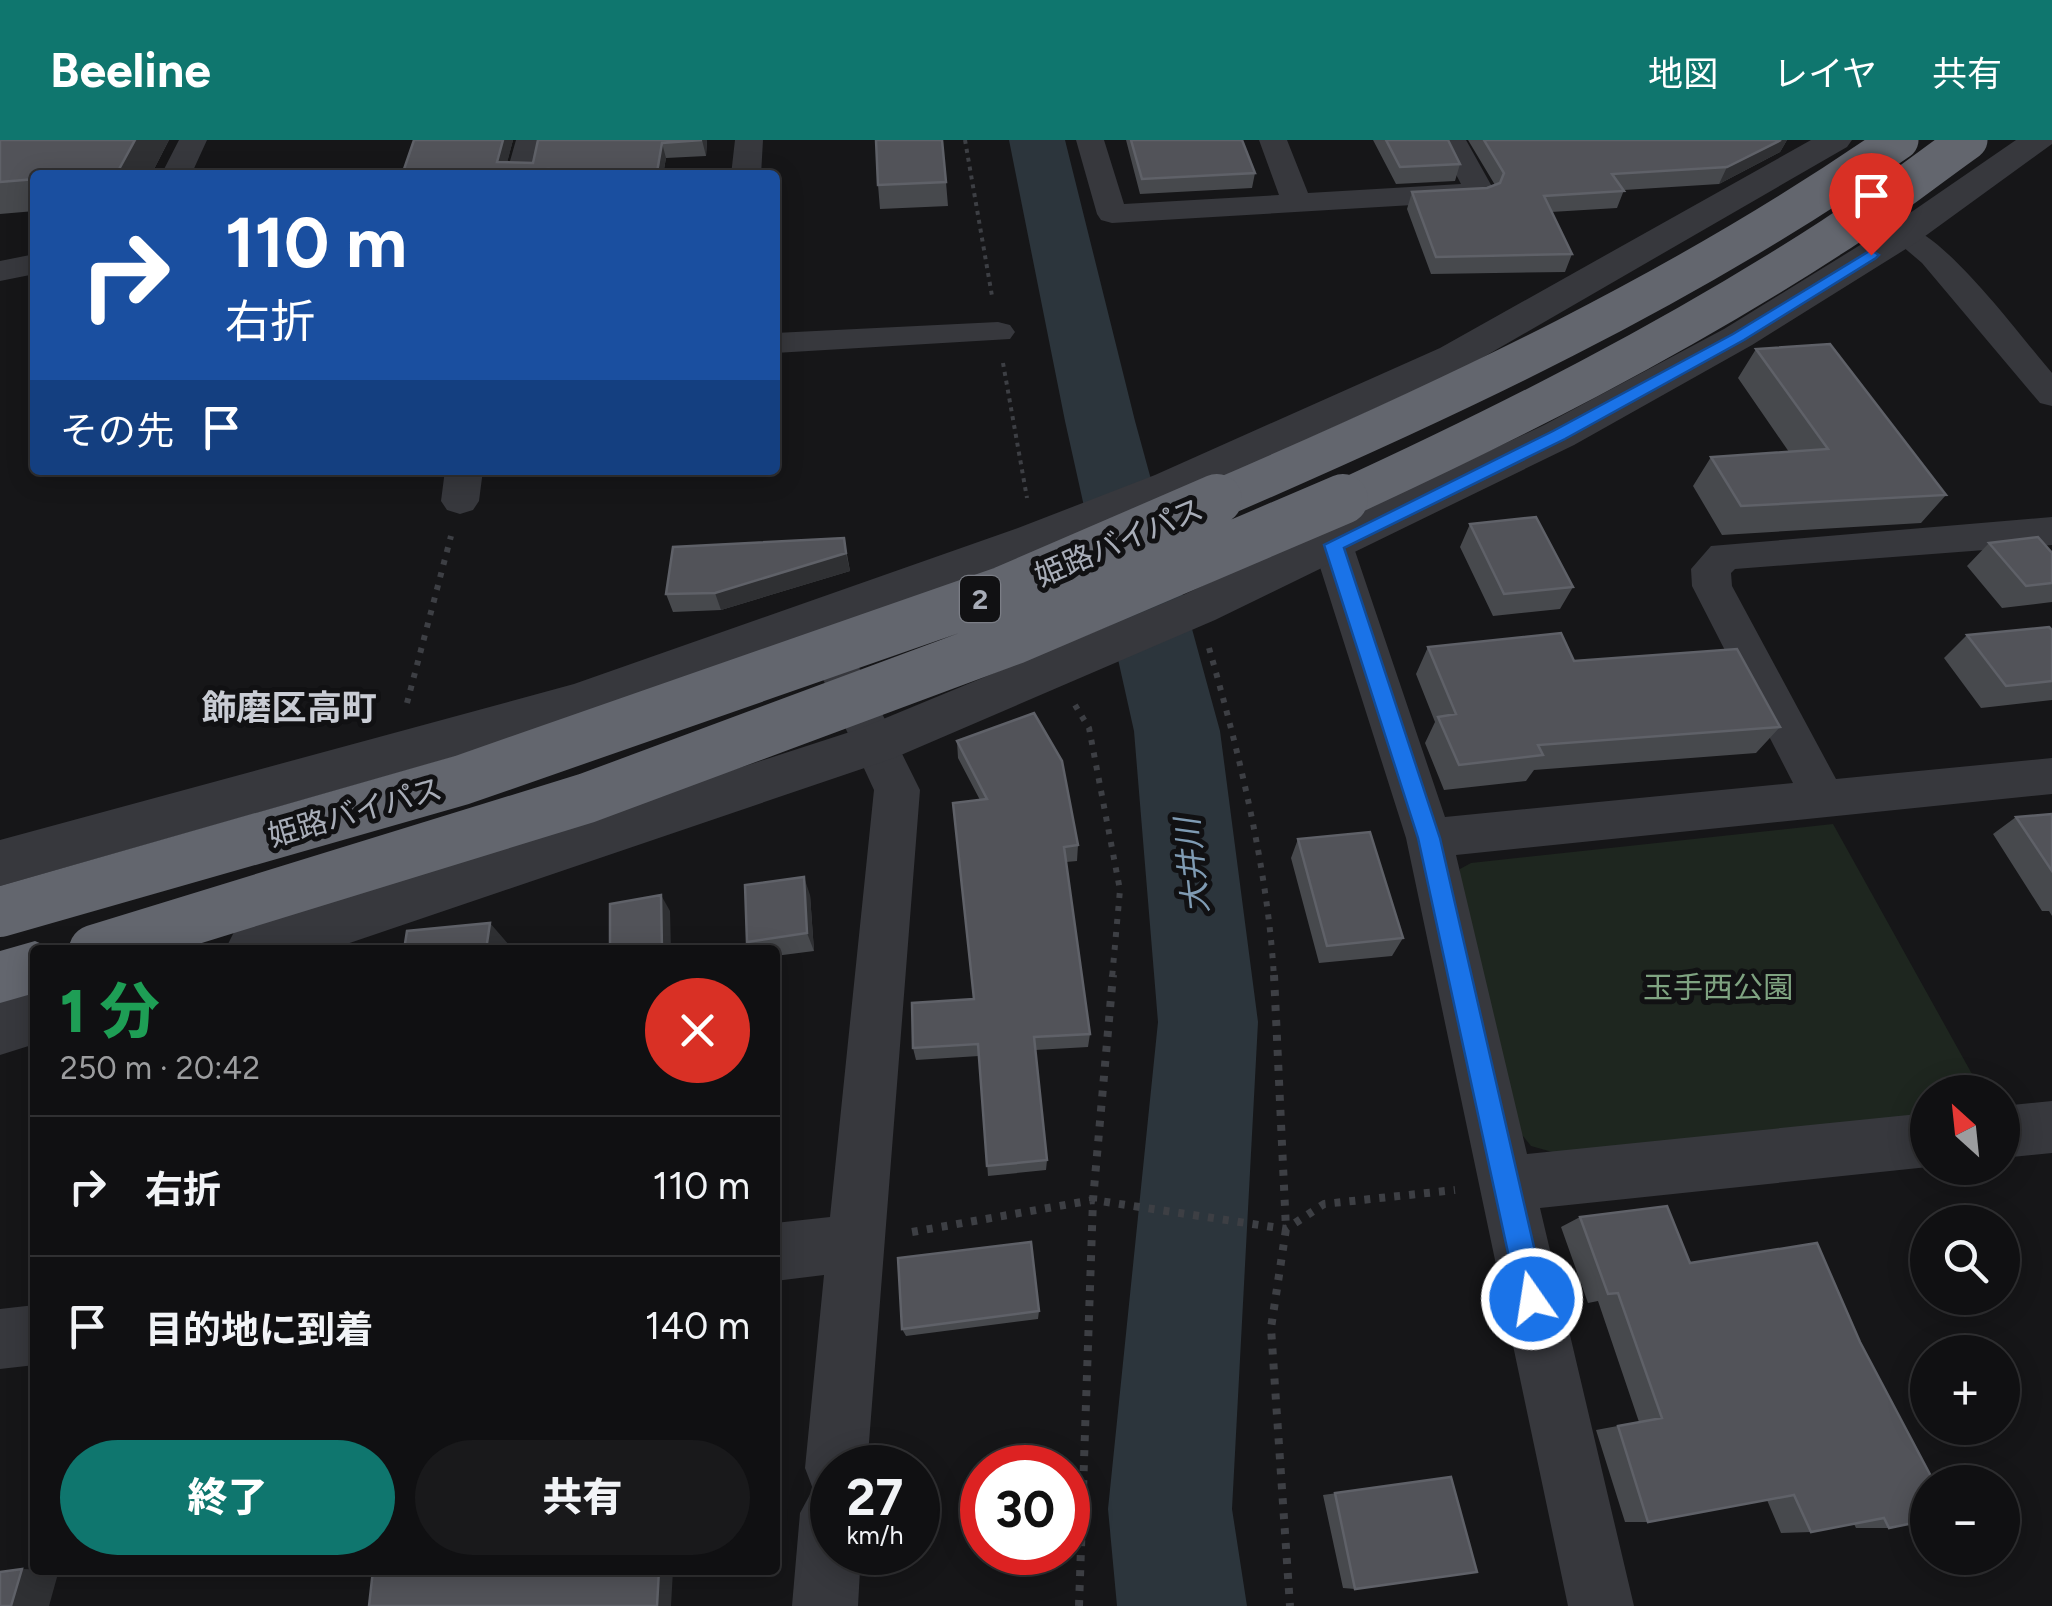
<!DOCTYPE html>
<html lang="ja">
<meta charset="utf-8">
<style>
body{margin:0;font-family:Figtree,"Noto Sans JP",sans-serif;background:#19191b;color:#f1f3f6;height:100vh;display:flex;flex-direction:column;font-size:38px;white-space:nowrap}
*{box-sizing:border-box;margin:0}
p{font-size:32px;color:#9c9d9f}
.icon{flex:none;width:55px;height:55px;fill:none;stroke:currentColor;stroke-width:2;stroke-linecap:round;stroke-linejoin:round}
.map{position:relative;flex:1;overflow:hidden}
.sheet{position:absolute;left:30px;top:805px;width:750px;height:630px;display:flex;flex-direction:column;background:#101012;border-radius:10px;box-shadow:0 5px 25px #0003,0 0 0 2px #303032}
.sheet>*{flex:none}
.banner{position:absolute;left:30px;top:30px;width:750px;height:305px;border-radius:10px;box-shadow:0 5px 25px #0003,0 0 0 2px #303032;background:#1a4fa0;color:#fff;overflow:hidden}
.needle{width:65px;rotate:333deg}
.buttons{position:absolute;left:1910px;top:935px;display:grid;gap:20px}
.buttons a{display:grid;place-items:center;width:110px;height:110px;border-radius:50%;background:#101012;box-shadow:0 5px 25px #0003,0 0 0 2px #303032;font-size:50px}
.speed{position:absolute;left:810px;top:1305px;display:flex;gap:20px;font-size:50px;font-weight:700;text-align:center}
.speed>*{display:grid;place-content:center;width:130px;height:130px;border-radius:50%;background:#101012;box-shadow:0 5px 25px #0003,0 0 0 2px #303032;line-height:1}
.speed small{font-size:25px;font-weight:400}
.speed .limit{border:15px solid #d22;background:#fff;color:#111}
.pin{position:absolute;display:grid;place-items:center;width:85px;height:85px;color:#fff;margin:-102px -42px;border-radius:50% 50% 50% 0;rotate:-45deg;box-shadow:0 0 10px #0007}
.pin .icon{rotate:45deg}
.me{position:absolute;width:110px;margin:-55px;rotate:347deg;stroke-linejoin:round;filter:drop-shadow(0 0 8px #0008)}
.turn{display:flex;align-items:center;gap:35px;height:210px;padding:0 30px;font-size:45px}
.turn .icon{width:130px;height:130px;stroke-width:2.5}
.turn b{display:block;font-size:70px;line-height:85px}
.then{display:flex;align-items:center;height:95px;padding:0 30px;background:#0003;gap:20px;font-size:38px}
.round{display:grid;place-items:center;flex:none;width:105px;height:105px;border-radius:52px;background:#19191b}
.headline{display:flex;align-items:center;justify-content:space-between;height:170px;padding:0 30px}
h1{font-size:60px;font-weight:800;line-height:75px;color:#1e9e55}
.cta{display:flex;gap:20px;margin-top:auto;padding:20px 30px}
.cta a{flex:1;height:115px;border-radius:60px;background:#0f766e;color:#fff;font-size:40px;font-weight:800;line-height:115px;text-align:center}
.cta a+a{background:#19191b;color:#f1f3f6}
ul{padding:0;list-style:none}
li{display:flex;align-items:center;gap:30px;height:140px;padding:0 30px;border-top:2px solid #303032}
li div{flex:1}
li b{display:block;font-size:38px}
li em{font-style:normal}
header{display:flex;align-items:center;gap:60px;box-sizing:border-box;height:140px;padding:0 50px;background:#0f766e;color:#fff}
header strong{font-size:48px}
nav{display:flex;gap:55px;margin-inline-start:auto;font-size:35px}
.map>svg:first-child{display:block}
</style>
<header>
<strong>Beeline</strong>
<nav><a>地図</a><a>レイヤ</a><a>共有</a></nav>
</header>
<div class="map">
<svg width="2052" height="1466" viewBox="0 0 2052 1466">
<rect width="100%" height="100%" fill="#161618"/>
<!-- green -->
<path fill="#1e261f" d="M1833 684 1982 952H1928L1927 975 1556 1013 1531 1006 1519 991 1459 742 1460 729 1471 723Z"/>
<g fill="none" stroke-linecap="round" stroke-linejoin="round">
<!-- river -->
<path fill="#2c353c" fill-rule="evenodd" d="M1009 0H1065L1135 281 1220 591 1258 882 1232 1369 1247 1466H1117L1108 1369 1158 882 1134 591 1065 281Z"/>
<!-- path-far2 -->
<path stroke="#3d3f44" stroke-width="4" stroke-dasharray="4 5" stroke-linecap="butt" d="M965 0 992 156
M1003 223 1027 358"/>
<!-- path-far1 -->
<path stroke="#3d3f44" stroke-width="6" stroke-dasharray="5 8" stroke-linecap="butt" d="M1209 508C1239 612 1268 730 1274 838
M407 563 451 396
M1075 565 1089 588 1120 750 1112 838"/>
<!-- path -->
<path stroke="#3d3f44" stroke-width="8" stroke-dasharray="6 9" stroke-linecap="butt" d="M1274 835 1286 1089 1271 1188 1290 1466
M912 1092 1093 1060 1286 1089 1324 1064 1455 1050
M1079 1466 1093 1060 1113 835"/>
<!-- minor -->
<path fill="#37383d" fill-rule="evenodd" d="M179 0H207L191 35H161Z
M516 0H544L536 35H506Z
M735 0H763L761 35H731Z
M1076 0H1104L1124 64 1279 55 1259 0H1287L1308 53 1461 44 1438 0H1466L1495 52 1491 58 1480 61 1112 83 1101 80 1097 74Z
M1904 85C1946 95 2021 197 2052 233V266L2040 263 1922 123 1888 94 1893 87Z
M35 114V134L0 141V121Z
M998 182 1010 185 1015 192 1010 199 775 213V193Z
M445 330H483L479 361 473 370 460 374 447 370 441 361Z
M2052 377V405L1735 429 1731 433 1732 446 1836 639 2052 618V654L1456 715 1527 1014 1928 973V1027L1540 1068 1634 1466H1568L1406 698 1313 405 1319 395 1333 391 1347 395 1353 405 1445 677 1793 643 1692 446 1691 429 1711 406Z
M836 506 851 511 920 650 867 1328H832V1412H861L858 1466H792L800 1373 813 1349 805 1328 824 1135 775 1141V1083L830 1077 874 650 815 522 821 511Z
M2052 961V1013L2002 1018V966Z
M35 1165V1225L0 1229V1169Z"/>
<!-- tertiary -->
<path fill="#37383d" fill-rule="evenodd" d="M1811 0H1852L1847 7 1468 226 1185 355 1050 410 580 581 0 746V700L574 544 1018 388 1155 335 1440 208Z
M2016 0H2052V4L1917 102 1752 205 1574 305 1215 480 894 618 329 810H225L234 792 859 589 1181 456 1544 285 1724 189 1891 86Z
M35 850V904L0 915V859Z"/>
<!-- motorway -->
<path fill="#63666e" fill-rule="evenodd" d="M35 801 56 810H35V853L0 863V811Z"/>
<!-- motorway-bridge-far1 -->
<path stroke="#63666e" stroke-width="39" d="M1211 362C1450 259 1686 149 1899 0
M1337 362C1507 284 1675 199 1832 97 1879 67 1923 32 1968 0"/>
<!-- motorway-bridge -->
<path stroke="#63666e" stroke-width="50" d="M0 772 462 640 1004 451 1217 359
M94 810 587 658 1015 499 1343 359"/>
</g>
<!-- wall -->
<path fill="#47494d" d="M0 0H169L151 35H35V71L0 74Z
M414 0H513L507 22 533 23 538 0H707L706 16 666 18 663 35H402Z
M1126 0H1242L1255 33 1252 48 1140 54Z
M1373 0H1448L1460 24 1455 41 1396 44Z
M1468 0H1787L1780 12 1719 44 1624 50 1617 68 1551 72 1572 114 1565 132 1431 134 1407 69 1412 52 1487 48 1495 45Z
M946 42 948 66 880 69 878 45Z
M1756 209 1946 355 1921 383 1722 395 1693 346 1711 317 1789 312 1738 238Z
M1470 384 1573 447 1560 469 1493 476 1460 407Z
M844 398 850 431 721 470 673 472 666 454Z
M1989 403 2052 413V462L2002 468 1967 426Z
M2052 490V560L1981 568 1944 518 1967 495Z
M1428 507 1574 521 1780 587 1756 613 1534 630 1526 641 1444 650 1425 603 1435 582 1416 534Z
M957 601 1078 705 1077 721 1066 722 1090 894 1088 907 1035 910 1047 1020 1046 1030 988 1036 979 916 916 920 913 908 974 859 980 660 958 618Z
M2052 674V776L2049 771H2042L1993 694 2016 677Z
M1298 699 1403 798 1392 816 1319 823 1291 718Z
M810 755 814 811 775 816V810H750L747 802Z
M1580 1077 1690 1123 1817 1103 1889 1388H1856L1854 1384 1811 1392 1781 1393 1767 1360 1648 1382H1625L1596 1290 1639 1282 1598 1161 1588 1163 1561 1087Z
M1039 1171 1038 1179 906 1196 902 1189Z
M1451 1337 1355 1449 1343 1448 1323 1355Z"/>
<!-- shaded-wall -->
<path fill="#2f3033" d="M135 0H169L151 35H121L118 31Z
M503 0H513L505 31 497 22Z
M702 0H707L706 16Z
M1781 0H1787L1780 12 1719 44 1727 27Z
M662 3 666 18 663 35H658Z
M846 413 850 431 721 470 715 453Z
M804 737 810 755 814 811 807 793Z
M661 755 670 771 671 810H662Z
M490 783 510 806 509 810H486Z
M22 1429 59 1430 49 1466H11Z
M659 1430H673L671 1466H657Z"/>
<!-- building -->
<path fill="#525359" stroke="#5f6168" stroke-width="2.5" d="M0 0H135L118 31 79 35H35V39L0 42Z
M414 0H503L497 22 533 23 538 0H702L662 3 657 32 600 35H546L548 29 402 35Z
M876 0H942L946 42 878 45Z
M1131 0H1242L1255 33 1142 39Z
M1386 0H1448L1460 24 1400 27Z
M1484 0H1781L1727 27 1612 34 1624 51 1544 56 1572 114 1436 117 1412 52 1487 48 1500 43 1504 33Z
M1830 204 1946 355 1741 366 1711 317 1828 309 1756 209Z
M1536 377 1573 447 1504 454 1470 384Z
M2038 397 2052 413V443L2026 446 1989 403Z
M844 398 846 413 715 453 666 454 673 407Z
M2049 487 2052 490V541L2006 546 1967 495Z
M1561 493 1574 521 1737 509 1780 587 1538 605 1543 615 1459 625 1438 577 1456 574 1428 507Z
M1034 573 1062 621 1078 705 1064 707 1090 894 1034 897 1047 1020 987 1026 978 904 913 908 912 863 974 859 953 663 987 659 957 601Z
M2052 674V731L2016 677Z
M1370 692 1403 798 1327 806 1298 699Z
M804 737 807 793 747 802 745 745Z
M661 755 662 810H610V764Z
M490 783 486 810H404L407 791Z
M1667 1066 1690 1123 1817 1103 1860 1202 1934 1342H1928V1380L1889 1388 1884 1378 1811 1392 1794 1355 1648 1382 1618 1286 1662 1278 1618 1153 1608 1154 1580 1077Z
M1031 1102 1039 1171 902 1189 898 1118Z
M1451 1337 1477 1432 1355 1449 1335 1353Z
M22 1429 11 1466H0V1432Z
M373 1430H659L657 1466H369Z"/>
<!-- route -->
<path fill="#1a73e8" stroke="#114b97" stroke-width="2.5" d="M1871 110 1879 115 1876 118 1744 200 1565 299 1344 408 1440 698 1546 1159 1542 1169 1532 1173 1522 1169 1518 1159 1418 698 1324 405 1553 291 1733 194Z"/>
<g text-anchor="middle" dominant-baseline="central" stroke-width="10" stroke-linejoin="round" paint-order="stroke">
<!-- shield labels -->
<rect fill="#111113" stroke="#7b7e86" stroke-width="2.5" x="960" y="436" width="40" height="46" rx="8"/>
<g font-size="28" font-weight="bold" fill="#a8adb8">
<text x="980" y="459">2</text>
</g>
<!-- street labels -->
<g font-size="30" fill="#a8adb8" stroke="#111113">
<text transform="translate(1119 402) rotate(-23)">姫路バイパス</text>
<text transform="translate(355 672) rotate(-16)">姫路バイパス</text>
</g>
<!-- park labels -->
<g font-size="30" fill="#7fa381" stroke="#111113">
<text x="1718" y="847">玉手西公園</text>
</g>
<!-- water labels -->
<g font-size="32" font-style="italic" fill="#7f9bb3" stroke="#111113">
<text transform="translate(1192 726) rotate(-96)">大井川</text>
</g>
<!-- quarter labels -->
<g font-size="35" font-weight="bold" fill="#c9ccd4" stroke="#111113">
<text x="289" y="568">飾磨区高町</text>
</g>
</g>
</svg>
<div class="buttons">
<a><svg class="needle" viewBox="-14 -14 28 28"><path d="M0-13l5 13h-10z" fill="#e53935"/><path d="M0 13l5-13h-10z" fill="#9c9d9f"/></svg></a>
<a><svg class="icon" aria-label="search" viewBox="0 0 24 24"><circle cx="10" cy="10" r="6"/><path d="M15 15l6 6"/></svg></a>
<a>+</a>
<a>−</a>
</div>
<div class="speed"><div>27<small>km/h</small></div><div class="limit">30</div></div>
<div class="pin" style="left:1871px;top:115px;background:#d93025"><svg class="icon" aria-label="arrive" viewBox="0 0 24 24"><path d="M6 21V4h12l-3 4 3 4H6"/></svg></div>
<svg class="me" style="left:1532px;top:1159px" viewBox="-20 -20 40 40"><circle r="17" fill="#1a73e8" stroke="#fff" stroke-width="3"/><path d="M0-11L8 9 0 5-8 9z" fill="#fff"/></svg>
<div class="banner">
<div class="turn"><svg class="icon" aria-label="right" viewBox="0 0 24 24"><path d="M7 20v-9h11M14 6l5 5-5 5"/></svg><div><b>110 m</b>右折</div></div>
<div class="then">その先<svg class="icon" aria-label="arrive" viewBox="0 0 24 24"><path d="M6 21V4h12l-3 4 3 4H6"/></svg></div>
</div>
<section class="sheet">
<div class="headline"><div><h1>1 分</h1><p>250 m · 20:42</p></div><a class="round" style="background:#d93025;color:#fff"><svg class="icon" aria-label="close" viewBox="0 0 24 24"><path d="M6 6l12 12M18 6L6 18"/></svg></a></div>
<ul>
<li><svg class="icon" aria-label="right" viewBox="0 0 24 24"><path d="M7 20v-9h11M14 6l5 5-5 5"/></svg><div><b>右折</b></div><em>110 m</em></li>
<li><svg class="icon" aria-label="arrive" viewBox="0 0 24 24"><path d="M6 21V4h12l-3 4 3 4H6"/></svg><div><b>目的地に到着</b></div><em>140 m</em></li>
</ul>
<div class="cta"><a>終了</a><a>共有</a></div>
</section>
</div>
